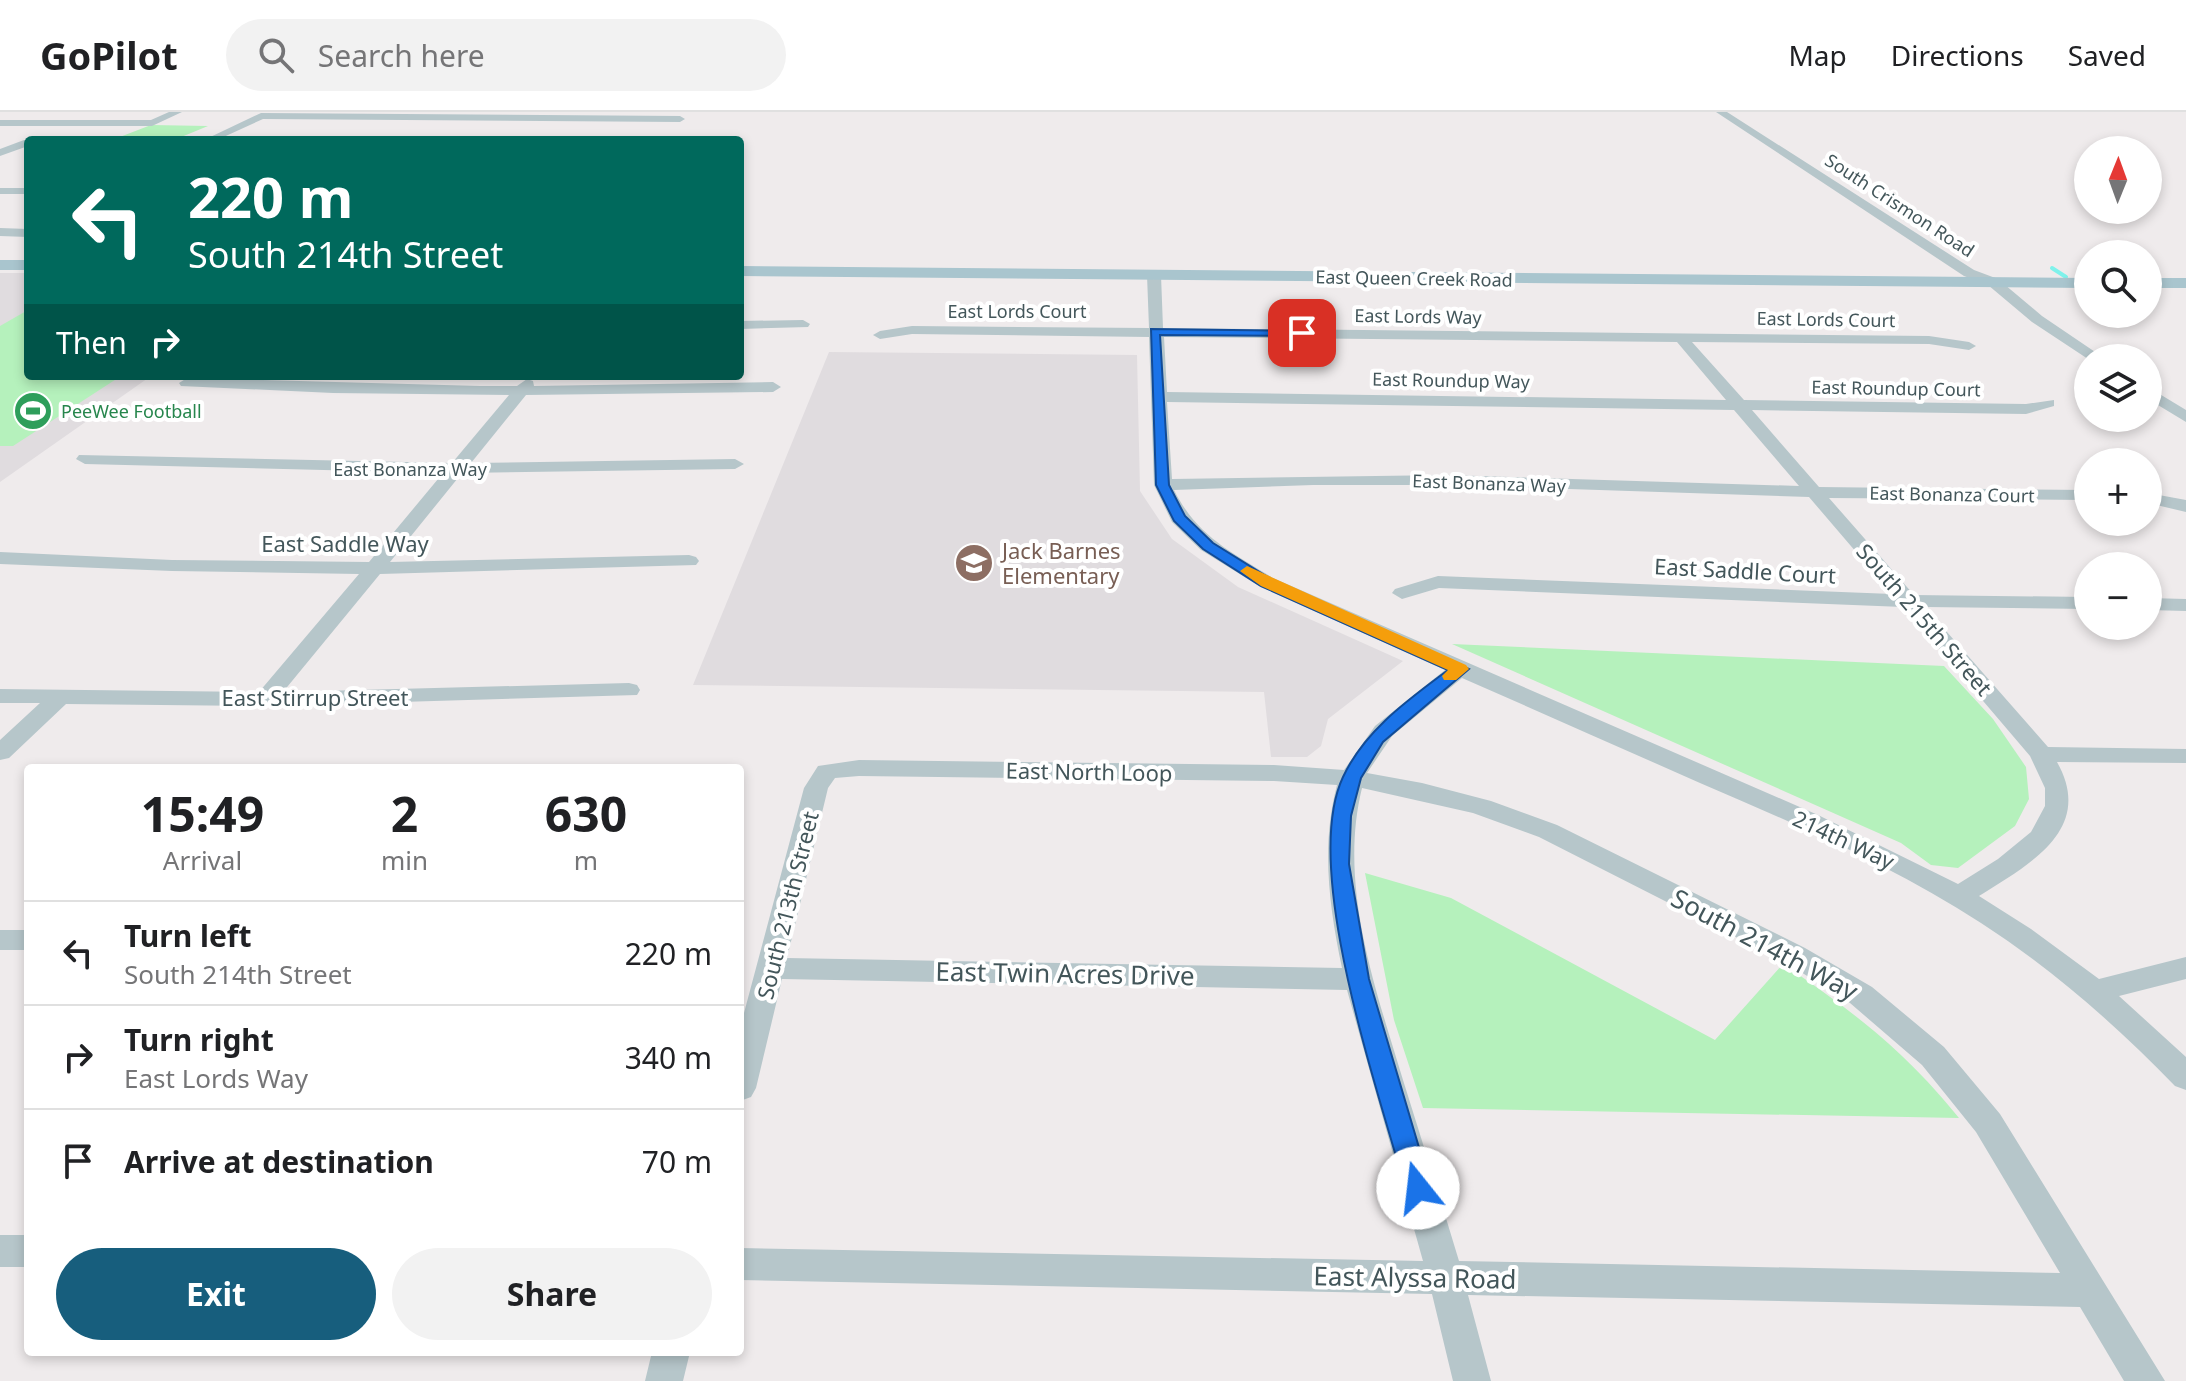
<!DOCTYPE html>
<meta charset="utf-8">
<style>
body{margin:0;font-family:"Noto Sans",sans-serif;background:#f2f2f2;color:#202124;height:100vh;display:flex;flex-direction:column;font-size:30px;white-space:nowrap}
*{box-sizing:border-box;margin:0}
p{font-size:26px;color:#757577}
.icon{flex:none;width:44px;height:44px;fill:none;stroke:currentColor;stroke-width:2;stroke-linecap:round;stroke-linejoin:round}
.map{position:relative;flex:1;overflow:hidden}
.details{position:absolute;left:24px;top:652px;width:720px;height:592px;display:flex;flex-direction:column;background:#fff;border-radius:8px;box-shadow:0 4px 12px #0003}
.details>*{flex:none}
.guide{position:absolute;left:24px;top:24px;width:720px;height:244px;border-radius:8px;box-shadow:0 4px 12px #0003;background:#00695c;color:#fff;overflow:hidden}
.needle{width:52px;rotate:1deg}
.buttons{position:absolute;left:2074px;top:24px;display:grid;gap:16px}
.buttons a{display:grid;place-items:center;width:88px;height:88px;border-radius:50%;background:#fff;box-shadow:0 4px 12px #0003;font-size:40px}
.pin{position:absolute;display:grid;place-items:center;width:68px;height:68px;color:#fff;margin:-34px;border-radius:16px;box-shadow:0 4px 12px #0006}
.me{position:absolute;width:88px;margin:-44px;rotate:344deg;stroke-linejoin:round;filter:drop-shadow(0 0 6px #0008)}
.turn{display:flex;align-items:center;gap:28px;height:168px;padding:0 32px;font-size:36px}
.turn .icon{width:104px;height:104px;stroke-width:2.5}
.turn b{display:block;font-size:56px;line-height:68px}
.then{display:flex;align-items:center;height:76px;padding:0 32px;background:#0003;gap:16px;font-size:30px}
.eta{display:flex;justify-content:space-evenly;align-items:center;height:136px;text-align:center}
.eta b{font-size:48px;font-weight:700;line-height:56px}
.cta{display:flex;gap:16px;margin-top:auto;padding:16px 32px}
.cta a{flex:1;height:92px;border-radius:48px;background:#175e7d;color:#fff;font-size:32px;font-weight:700;line-height:92px;text-align:center}
.cta a+a{background:#f2f2f2;color:#202124}
ul{padding:0;list-style:none}
li{display:flex;align-items:center;gap:24px;height:104px;padding:0 32px;border-top:2px solid #e0e0e0}
li div{flex:1}
li b{display:block;font-size:30px}
li em{font-style:normal}
header{display:flex;align-items:center;gap:48px;box-sizing:border-box;height:112px;padding:0 40px;background:#fff;border-bottom:2px solid #e0e0e0}
header strong{font-size:38px}
nav{display:flex;gap:44px;margin-inline-start:auto;font-size:28px}
.search{width:560px;height:72px;background:#f2f2f2;display:flex;align-items:center;gap:20px;box-sizing:border-box;padding:0 28px;border-radius:44px;color:#757577;font-size:30px}
.map>svg:first-child{display:block}
</style>
<header>
<strong>GoPilot</strong>
<div class="search"><svg class="icon" aria-label="search" viewBox="0 0 24 24"><circle cx="10" cy="10" r="6"/><path d="M15 15l6 6"/></svg>Search here</div>
<nav><a>Map</a><a>Directions</a><a>Saved</a></nav>
</header>
<div class="map">
<svg width="2186" height="1269" viewBox="0 0 2186 1269">
<rect width="100%" height="100%" fill="#efebec"/>
<!-- education -->
<path fill="#e0dcdf" d="M0 161H28V264H151L0 370Z
M829 240 1137 243 1140 379 1172 427 1238 475 1403 549 1328 607 1321 634 1307 645H1271L1264 580 693 573Z"/>
<!-- green -->
<path fill="#b5f1bc" d="M151 13 208 14 174 28H112Z
M28 198V264H121L13 334H0V214Z
M1452 532 1944 554 1993 607 2026 655 2029 687 2015 714 1958 756 1931 753 1901 731Z
M1365 761 1451 786 1715 928 1783 852C1854 900 1905 939 1959 1006L1423 996 1394 908Z"/>
<g fill="none" stroke-linecap="round" stroke-linejoin="round">
<!-- stream -->
<path stroke="#7ff2eb" stroke-width="4" d="M2052 156 2066 165"/>
<!-- minor -->
<path fill="#b6c6ca" fill-rule="evenodd" d="M169 0H182L152 14H0V8H151Z
M1716 0H1727L1974 158 1998 167 2042 204 2104 246 2088 247 2032 210 1988 173 1964 164Z
M261 1 680 4 685 7 680 10 263 7 217 28H204Z
M24 28H32H28V34L0 44V37Z
M0 76H28V82H0Z
M0 116 28 117V125L0 124Z
M1154 159 1161 163 1163 216 1929 224 1969 230 1976 234 1969 238 1929 232 1692 230 1744 288 2026 292 2054 288V294L2026 302 1752 298 1819 375 2088 378V388L1829 386 1914 483 2088 485V497L1925 495 2048 635 2186 637V651L2057 650C2095 717 2030 752 1979 784L2031 817 2099 867 2186 845V867L2119 884 2186 945V978L2175 974C2116 913 2052 857 1981 811 1893 754 1796 712 1700 671 1621 636 1542 601 1462 566L1392 624 1367 661 1422 671 1491 689 1557 713 1805 836 1872 875 1944 935 2000 1002 2165 1269H2124L2080 1195 1468 1183 1491 1269H1453L1432 1182 740 1168V1136L1423 1149 1347 878 782 867 756 976 751 985 740 989V916L804 676 818 654 859 648 1274 653 1344 658 1375 614 1445 558 1259 474 1201 438 1172 410 1154 373 1149 225 912 222 880 227 873 223 880 219 912 214 1149 216 1147 163ZM1164 225 1677 230 1726 288 1167 280ZM1167 290 1734 298 1799 374 1446 363 1172 367ZM1313 373H1446L1809 385 1892 482 1438 464 1395 477 1392 481 1402 487 1439 476 1903 495 2030 644 2045 676V694L2031 720 1998 747 1958 772 1818 703 1273 466C1231 440 1197 424 1174 378ZM859 664 1274 669 1337 673C1321 734 1329 794 1342 856L787 846 828 676 835 666ZM1362 676 1473 701 1539 725 1785 850 1850 891 1922 953 1976 1020 2060 1161 1459 1149C1441 1089 1422 1029 1403 968 1375 875 1338 773 1362 676Z
M803 208 810 212 808 215 740 217V209Z
M187 266 480 274H517L527 267 533 269 534 274 773 270 781 275 773 280 526 283 471 351 735 347 744 352 735 357 462 361 390 450 689 443 696 445 699 449 696 453 380 462 283 580 629 571 637 573 640 578 637 583 265 594 66 592 9 646 0 648V628L40 591H0V577L259 580 359 462 172 459 0 452V440L172 448 369 450 443 361 85 352 76 347 79 343 452 351 509 283 333 281 181 274 179 271Z
M2148 275 2186 298V310L2148 287Z
M2148 381 2186 388V400L2148 391Z
M2148 486 2186 487V499L2148 498Z
M0 818H28V838H0Z
M0 1123H28V1155H0Z
M652 1240H690L683 1269H645Z"/>
<!-- major -->
<path fill="#a9c5ce" fill-rule="evenodd" d="M0 148H28V158H0Z
M740 154 2088 166V176L740 164Z
M2148 166H2186V176H2148Z"/>
</g>
<!-- route -->
<path fill="#1a73e8" stroke="#114b97" stroke-width="2" d="M1151 217 1306 219V223L1302 224 1160 223 1169 373 1185 404 1213 431 1271 467 1469 557 1383 630 1361 666 1351 704 1349 752 1369 867 1431 1076 1428 1084 1418 1087 1409 1084 1405 1076C1379 980 1300 756 1343 665 1365 618 1408 588 1448 558L1261 474 1203 437 1174 409 1156 373Z"/>
<!-- slow -->
<path fill="#f59e0b" d="M1247 454 1466 553 1469 557 1456 568H1444L1442 564 1448 558 1261 474 1240 459Z"/>
<!-- icons -->
<defs>
<g id="stadium-disc" transform="scale(2)"><circle r="9.5" fill="#2e9e5b" stroke="#fff"/><path d="M0-5a6.5 5 0 1 0 0 10a6.5 5 0 1 0 0-10ZM-3.5-1.8h7v3.6h-7Z" fill="#fff"/></g>
<g id="school-disc" transform="scale(2)"><circle r="9.5" fill="#8d6e63" stroke="#fff"/><path d="M0-5L7-2L0 1L-7-2ZM-4 1L0 2.5L4 1V4Q0 6-4 4Z" fill="#fff"/></g>
</defs>
<g fill-rule="evenodd">
<use href="#stadium-disc" x="33" y="299"/>
<use href="#school-disc" x="974" y="451"/>
</g>
<g text-anchor="middle" dominant-baseline="central" stroke-width="8" stroke-linejoin="round" paint-order="stroke">
<!-- far-street labels -->
<g font-size="18" fill="#43565a" stroke="#fff">
<text transform="translate(1900 93) rotate(33)">South Crismon Road</text>
<text transform="translate(1414 166) rotate(1)">East Queen Creek Road</text>
<text x="1017" y="199">East Lords Court</text>
<text transform="translate(1418 204) rotate(1)">East Lords Way</text>
<text transform="translate(1826 207) rotate(1)">East Lords Court</text>
<text transform="translate(1451 268) rotate(1)">East Roundup Way</text>
<text transform="translate(1896 276) rotate(1)">East Roundup Court</text>
<text x="410" y="357">East Bonanza Way</text>
<text transform="translate(1489 371) rotate(2)">East Bonanza Way</text>
<text transform="translate(1952 382) rotate(1)">East Bonanza Court</text>
</g>
<!-- far-leisure labels -->
<g font-size="18" fill="#27864d" stroke="#fff" text-anchor="start">
<text x="61" y="299">PeeWee Football</text>
</g>
<!-- street labels -->
<g font-size="22" fill="#43565a" stroke="#fff">
<text x="345" y="431">East Saddle Way</text>
<text transform="translate(1745 458) rotate(3)">East Saddle Court</text>
<text transform="translate(1925 507) rotate(49)">South 215th Street</text>
<text x="315" y="585">East Stirrup Street</text>
<text transform="translate(1089 659) rotate(1)">East North Loop</text>
<text transform="translate(1844 727) rotate(25)">214th Way</text>
<text transform="translate(787 793) rotate(-76)">South 213th Street</text>
</g>
<!-- education labels -->
<g font-size="22" fill="#785e54" stroke="#fff" text-anchor="start">
<text x="1002" y="438">Jack Barnes<tspan x="1002" dy="25">Elementary</tspan></text>
</g>
<!-- near-street labels -->
<g font-size="26" fill="#43565a" stroke="#fff">
<text transform="translate(1765 832) rotate(28)">South 214th Way</text>
<text transform="translate(1065 861) rotate(1)">East Twin Acres Drive</text>
<text transform="translate(1415 1165) rotate(1)">East Alyssa Road</text>
</g>
</g>
</svg>
<div class="buttons">
<a><svg class="needle" viewBox="-14 -14 28 28"><path d="M0-13l5 13h-10z" fill="#e53935"/><path d="M0 13l5-13h-10z" fill="#757577"/></svg></a>
<a><svg class="icon" aria-label="search" viewBox="0 0 24 24"><circle cx="10" cy="10" r="6"/><path d="M15 15l6 6"/></svg></a>
<a><svg class="icon" aria-label="layers" viewBox="0 0 24 24"><path d="M12 4l9 5-9 5-9-5zM3 14l9 5 9-5"/></svg></a>
<a>+</a>
<a>−</a>
</div>
<div class="pin" style="left:1302px;top:221px;background:#d93025"><svg class="icon" aria-label="arrive" viewBox="0 0 24 24"><path d="M6 21V4h12l-3 4 3 4H6"/></svg></div>
<svg class="me" style="left:1418px;top:1076px" viewBox="-20 -20 40 40"><circle r="19" fill="#fff"/><path d="M0-13L10 11 0 6-10 11z" fill="#1a73e8"/></svg>
<div class="guide">
<div class="turn"><svg class="icon" aria-label="left" viewBox="0 0 24 24"><path d="M17 20v-9H6M10 6l-5 5 5 5"/></svg><div><b>220 m</b>South 214th Street</div></div>
<div class="then">Then<svg class="icon" aria-label="right" viewBox="0 0 24 24"><path d="M7 20v-9h11M14 6l5 5-5 5"/></svg></div>
</div>
<section class="details">
<div class="eta">
<div><b>15:49</b><p>Arrival</p></div>
<div><b>2</b><p>min</p></div>
<div><b>630</b><p>m</p></div>
</div>
<ul>
<li><svg class="icon" aria-label="left" viewBox="0 0 24 24"><path d="M17 20v-9H6M10 6l-5 5 5 5"/></svg><div><b>Turn left</b><p>South 214th Street</p></div><em>220 m</em></li>
<li><svg class="icon" aria-label="right" viewBox="0 0 24 24"><path d="M7 20v-9h11M14 6l5 5-5 5"/></svg><div><b>Turn right</b><p>East Lords Way</p></div><em>340 m</em></li>
<li><svg class="icon" aria-label="arrive" viewBox="0 0 24 24"><path d="M6 21V4h12l-3 4 3 4H6"/></svg><div><b>Arrive at destination</b></div><em>70 m</em></li>
</ul>
<div class="cta"><a>Exit</a><a>Share</a></div>
</section>
</div>
